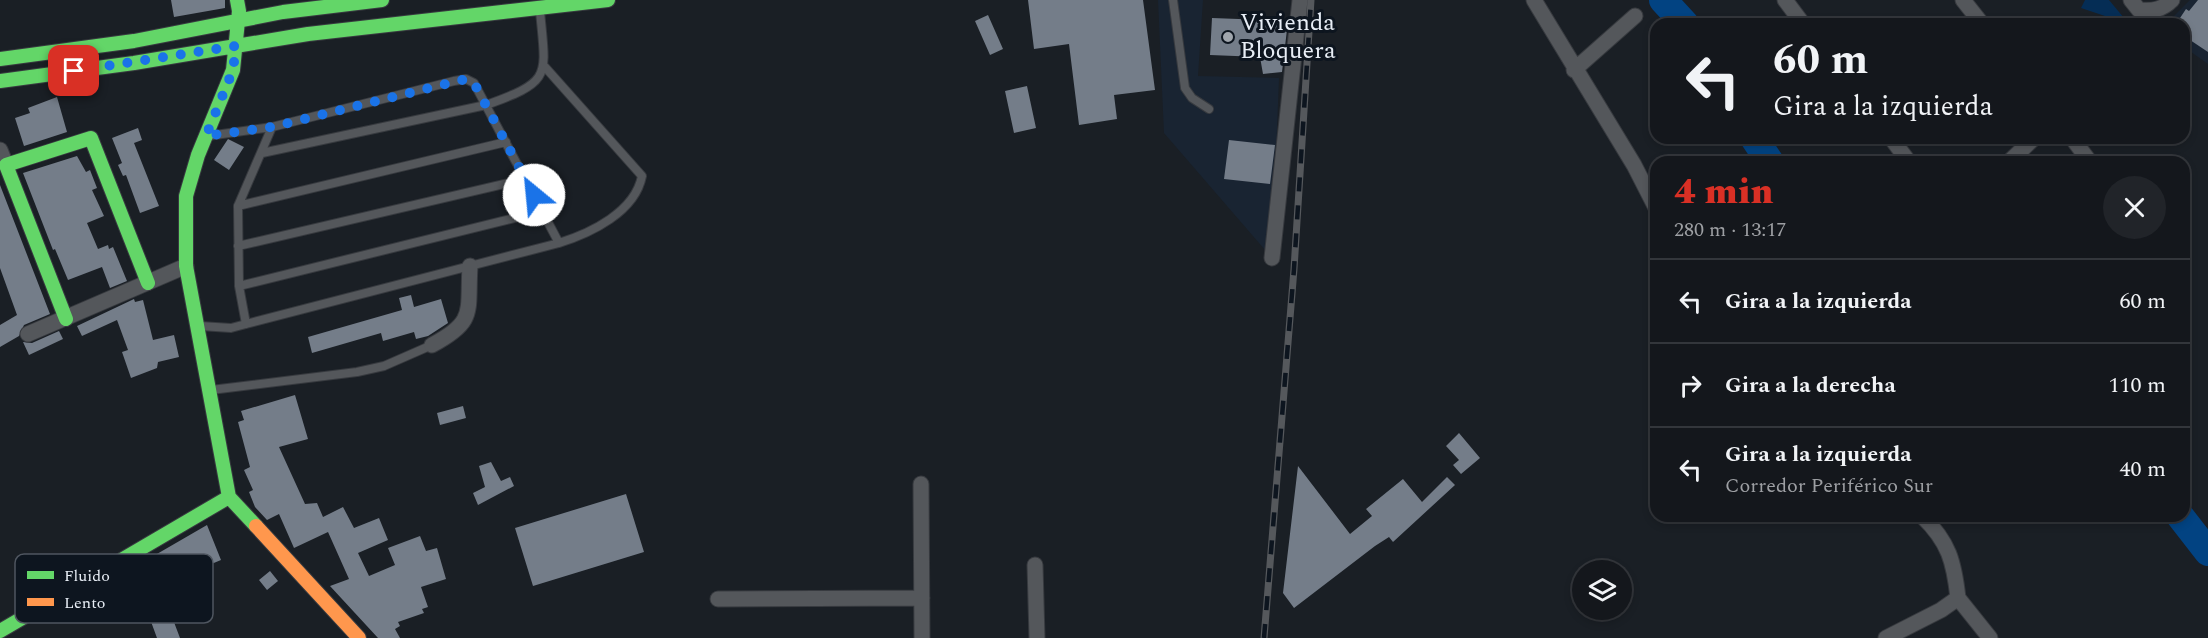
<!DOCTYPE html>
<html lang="es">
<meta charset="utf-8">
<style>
body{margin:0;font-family:Spectral,serif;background:#212429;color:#f1f3f6;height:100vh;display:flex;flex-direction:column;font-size:22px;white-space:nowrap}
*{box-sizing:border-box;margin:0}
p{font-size:20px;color:#9d9fa3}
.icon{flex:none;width:33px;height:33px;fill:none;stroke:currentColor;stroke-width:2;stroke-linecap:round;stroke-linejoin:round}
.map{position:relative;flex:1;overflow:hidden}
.details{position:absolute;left:1650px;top:156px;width:540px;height:366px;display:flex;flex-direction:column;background:#14171c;border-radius:18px;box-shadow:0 3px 9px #0003,0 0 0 2px #33363b}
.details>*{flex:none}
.top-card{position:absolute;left:1650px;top:18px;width:540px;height:126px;border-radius:18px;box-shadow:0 3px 9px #0003,0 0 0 2px #33363b;background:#14171c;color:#f1f3f6;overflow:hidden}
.tools{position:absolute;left:1572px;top:560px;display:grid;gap:12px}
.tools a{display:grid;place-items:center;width:60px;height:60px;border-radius:50%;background:#14171c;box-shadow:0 3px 9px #0003,0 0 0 2px #33363b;font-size:30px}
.pin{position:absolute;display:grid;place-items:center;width:51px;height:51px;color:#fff;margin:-26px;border-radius:12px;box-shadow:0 3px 9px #0006}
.me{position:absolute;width:66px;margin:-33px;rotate:332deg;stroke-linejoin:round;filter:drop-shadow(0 0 4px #0008)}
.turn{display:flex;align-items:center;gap:21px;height:126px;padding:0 24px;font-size:27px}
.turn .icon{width:78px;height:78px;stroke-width:2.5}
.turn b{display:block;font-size:42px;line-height:51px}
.round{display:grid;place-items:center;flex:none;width:63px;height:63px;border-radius:32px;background:#212429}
.headline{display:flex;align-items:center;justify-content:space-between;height:102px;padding:0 24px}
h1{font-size:36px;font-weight:800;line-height:45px;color:#d93025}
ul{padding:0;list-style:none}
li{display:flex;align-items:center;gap:18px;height:84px;padding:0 24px;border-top:2px solid #33363b}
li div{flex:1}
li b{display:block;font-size:22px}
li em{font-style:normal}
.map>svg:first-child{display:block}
</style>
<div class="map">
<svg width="2208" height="638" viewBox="0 0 2208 638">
<rect width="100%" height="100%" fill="#1a1f25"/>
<!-- built -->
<path fill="#192432" d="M1158 0H1203L1198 76 1279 78 1272 258 1164 133Z
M2190 0H2208V64L2184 47V24H2166Z"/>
<!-- green -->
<path fill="#052d55" d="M2085 0H2109L2129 24 2081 8Z"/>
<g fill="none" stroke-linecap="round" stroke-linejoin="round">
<!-- river -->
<path stroke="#024382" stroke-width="28" d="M1663 0 1685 24
M1754 138 1770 162
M2180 516 2208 552"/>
</g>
<!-- building -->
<path fill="#747d89" d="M171 0H225V8L174 17Z
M1028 0H1143L1155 90 1114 95 1117 119 1079 125 1069 44 1034 49Z
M2198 0H2208V52L2184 36V24H2176L2186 9 2189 11Z
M988 15 1003 49 990 55 975 21Z
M1212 18 1288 21 1282 72 1263 74 1260 57 1210 55Z
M1027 86 1036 128 1014 133 1005 91Z
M57 97 67 132 24 146 15 118 30 113 28 108Z
M138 128 142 140 134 143 159 206 140 213 126 175 123 176 118 165 122 163 112 138Z
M228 139 244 147 229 170 214 160Z
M1229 140 1275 145 1270 184 1224 179Z
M77 156 86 172 90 170 97 188 92 190 104 216 87 223 98 249 108 245 109 249 113 247 127 281 110 288 102 267 68 280 55 249 53 250 23 173Z
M0 185 50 314 24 325 19 336 0 347V325L17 315 0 268Z
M411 295 414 307 441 299 448 323 428 336 416 339 414 332 383 341 381 333 312 353 308 337 402 310 399 298Z
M134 299 135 302 143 300 153 340 174 335 179 357 158 362 157 368 131 378 122 352 128 350 117 320 82 336 77 326Z
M59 331 63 339 29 355 23 342 32 343Z
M295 395 308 439 279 447 305 504 317 503 323 517 343 507 354 528 379 518 388 540 358 553 369 576 395 565 388 548 420 536 426 551 437 548 446 579 421 587 428 607 422 609 424 613 398 622 400 626 395 629 400 638H378L330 586 349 579 328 532 294 548 279 514 267 520 255 507 249 492 253 490 244 470 250 467 238 422 244 420 241 411Z
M463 406 466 418 440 425 437 413Z
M1459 433 1480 458 1461 474 1453 465 1459 460 1446 446Z
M491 462 501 481 510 477 514 486 478 505 473 493 485 487 479 466Z
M1298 466 1350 534 1372 516 1366 509 1403 479 1422 502 1447 477 1455 485 1393 542 1389 537 1375 546 1294 608 1283 593Z
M626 494 644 552 533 586 515 528Z
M207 525 221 560 180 577 189 601 169 609 180 638H157L142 597 164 589 150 558Z
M270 571 278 581 267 590 259 580Z"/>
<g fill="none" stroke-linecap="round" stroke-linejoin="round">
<!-- lane casing -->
<g stroke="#373a3f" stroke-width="10">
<path id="lane" d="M1173 0 1185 88 1192 98 1209 109
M545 67 642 176C635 212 591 233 559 243
M208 136 272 127
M262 153 486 105C553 81 546 77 540 11
M238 206 506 142
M238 246 526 179
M239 286 543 211
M200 326 231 328 246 324 559 243 474 83 466 79 454 81 272 127 238 206 239 286 246 324
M211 390 357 372 384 366 432 345"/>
</g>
<!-- street casing -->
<g stroke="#373a3f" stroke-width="17">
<path id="street" d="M1534 0 1634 165 1656 208
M1785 0 1803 24
M1963 0 1982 24
M2131 0 2139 10C2153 11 2162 10 2172 0
M1574 70 1635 16
M1891 138 1909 162
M2072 138 2090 162
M0 150 6 165
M2009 162 2034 138
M1272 258 1300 0
M28 334 186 266
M432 345C477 321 467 312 470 266
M921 484 922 638
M1035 565 1037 638
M1958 598 1990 638
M718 599 922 598
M1886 638 1941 610 1958 598C1954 562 1949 542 1922 516"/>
</g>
<!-- fast casing -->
<g stroke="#373a3f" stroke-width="16">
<path id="fast" d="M237 0 239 11 233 70 198 155 186 196V266L229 497 256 526
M0 59 134 41 283 12 382 0
M0 81 134 63 308 34 608 0
M66 319 6 165 91 138 148 283
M0 631 229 497"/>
</g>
<!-- slow casing -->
<g stroke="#373a3f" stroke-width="16">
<path id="slow" d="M256 526 359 638"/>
</g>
<!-- lane -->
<use href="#lane" stroke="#54575b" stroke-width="8"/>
<!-- street -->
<use href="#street" stroke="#54575b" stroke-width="15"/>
<!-- fast -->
<use href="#fast" stroke="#63d668" stroke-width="14"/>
<!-- slow -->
<use href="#slow" stroke="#ff974d" stroke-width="14"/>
<!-- rail casing -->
<g stroke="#55585c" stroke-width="7">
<path id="rail" d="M1264 638 1294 269 1311 0"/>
</g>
<!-- rail -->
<use href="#rail" stroke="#0d151f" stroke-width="4.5" stroke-dasharray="14" stroke-linecap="butt"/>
</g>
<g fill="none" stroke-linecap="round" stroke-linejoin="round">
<!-- route -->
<path stroke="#1a73e8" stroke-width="10" stroke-dasharray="0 18" d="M74 71 236 46 233 70 206 136 272 127 466 79 474 83 534 195"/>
</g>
<!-- markers -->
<circle fill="#a0a6ad" stroke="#0d151f" stroke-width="2" cx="1228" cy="37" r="6"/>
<g text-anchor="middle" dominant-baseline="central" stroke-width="6" stroke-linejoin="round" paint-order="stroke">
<!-- poi labels -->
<g font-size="24" fill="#e8eef6" stroke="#0d151f" text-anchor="start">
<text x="1240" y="23">Vivienda<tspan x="1240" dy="28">Bloquera</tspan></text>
</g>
</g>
<!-- legend -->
<rect x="15" y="554" width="198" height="69" rx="9" fill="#0d151f" stroke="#4f5660" stroke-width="1.5"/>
<rect x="27" y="571" width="27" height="8" fill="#63d668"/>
<rect x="27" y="598" width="27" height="8" fill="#ff974d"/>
<g font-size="16" fill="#e8eef6">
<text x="64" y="581">Fluido</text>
<text x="64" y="608">Lento</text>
</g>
</svg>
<div class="tools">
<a><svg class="icon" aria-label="layers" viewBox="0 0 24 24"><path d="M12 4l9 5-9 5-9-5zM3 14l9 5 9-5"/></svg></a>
</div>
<div class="pin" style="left:74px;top:71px;background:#d93025"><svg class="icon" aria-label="arrive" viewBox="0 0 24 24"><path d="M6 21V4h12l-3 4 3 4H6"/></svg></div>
<svg class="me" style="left:534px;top:195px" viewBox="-20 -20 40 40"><circle r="19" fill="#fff"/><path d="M0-13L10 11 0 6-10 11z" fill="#1a73e8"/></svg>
<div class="top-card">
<div class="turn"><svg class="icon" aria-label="left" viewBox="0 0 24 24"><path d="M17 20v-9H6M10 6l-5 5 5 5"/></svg><div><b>60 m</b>Gira a la izquierda</div></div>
</div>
<section class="details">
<div class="headline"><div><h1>4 min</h1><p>280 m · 13:17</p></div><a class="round"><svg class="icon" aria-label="close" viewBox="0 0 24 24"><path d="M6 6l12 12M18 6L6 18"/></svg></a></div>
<ul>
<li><svg class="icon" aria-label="left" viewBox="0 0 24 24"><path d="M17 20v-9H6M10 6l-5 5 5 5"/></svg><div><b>Gira a la izquierda</b></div><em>60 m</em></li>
<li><svg class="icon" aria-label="right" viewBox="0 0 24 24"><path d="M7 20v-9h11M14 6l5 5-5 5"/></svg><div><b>Gira a la derecha</b></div><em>110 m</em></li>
<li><svg class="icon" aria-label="left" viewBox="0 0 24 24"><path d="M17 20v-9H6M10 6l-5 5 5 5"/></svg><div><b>Gira a la izquierda</b><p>Corredor Periférico Sur</p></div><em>40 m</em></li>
</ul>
</section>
</div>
